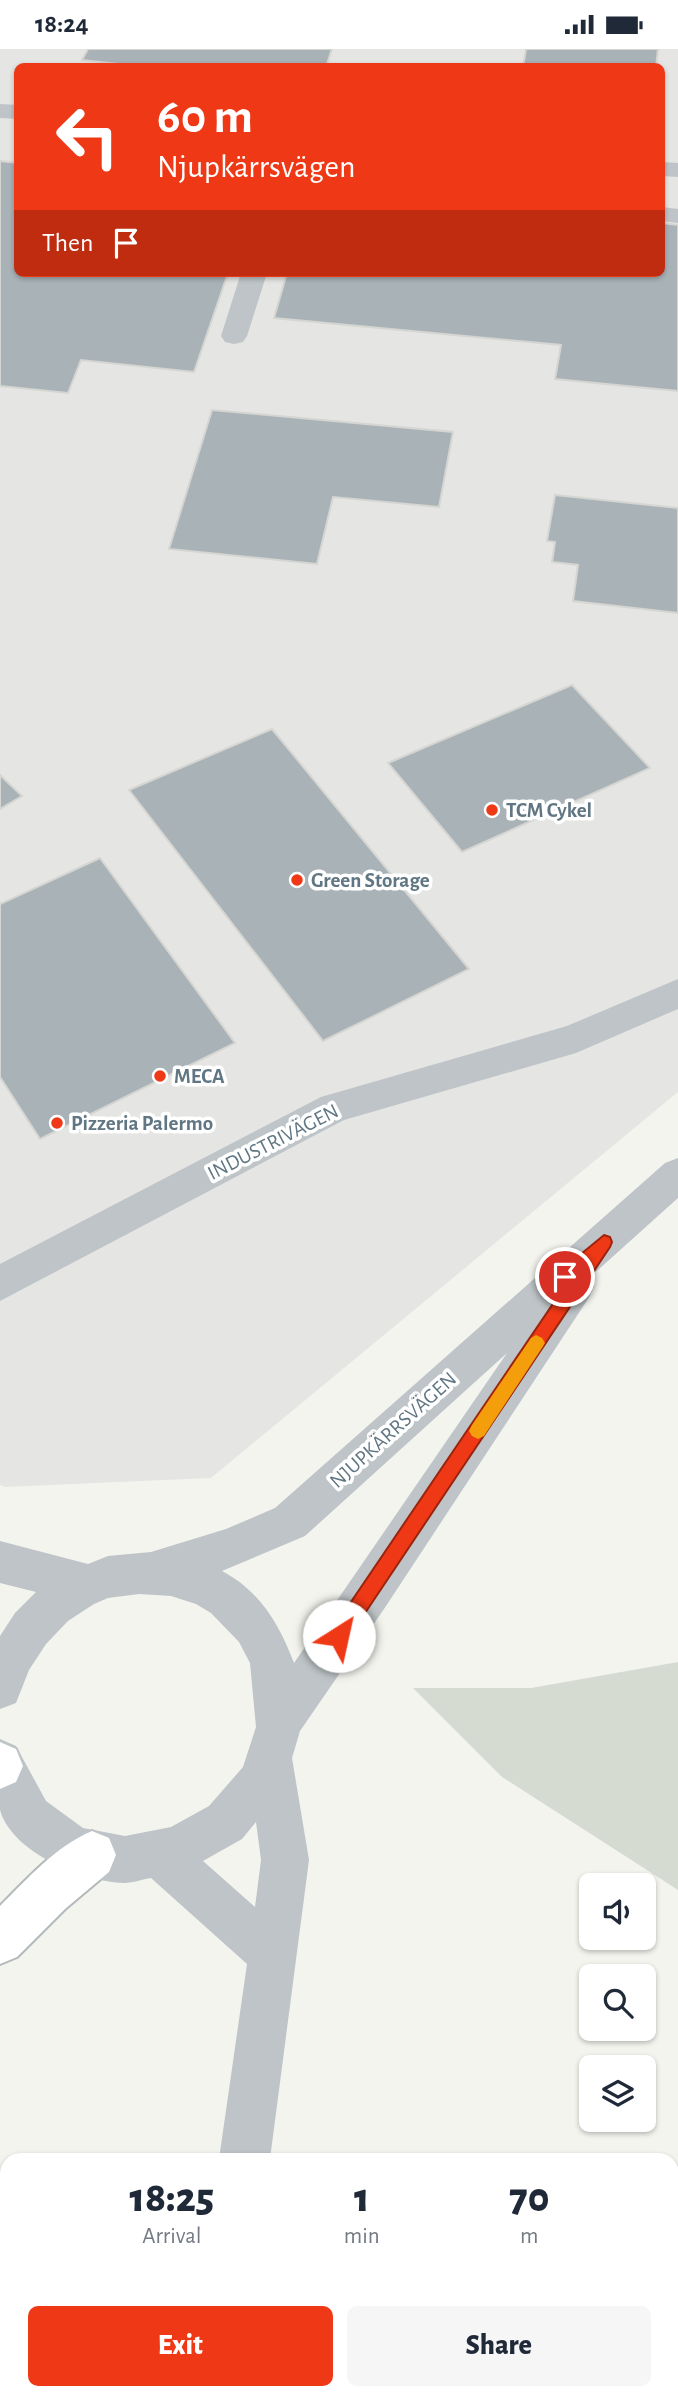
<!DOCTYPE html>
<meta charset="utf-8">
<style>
body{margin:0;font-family:"Alegreya Sans",sans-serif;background:#f6f6f7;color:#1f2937;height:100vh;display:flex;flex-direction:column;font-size:26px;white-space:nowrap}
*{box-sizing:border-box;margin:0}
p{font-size:23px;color:#747a83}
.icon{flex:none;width:38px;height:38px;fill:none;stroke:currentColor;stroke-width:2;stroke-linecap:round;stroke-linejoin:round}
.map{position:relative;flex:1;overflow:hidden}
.side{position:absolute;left:0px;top:2104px;width:679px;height:247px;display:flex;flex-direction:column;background:#fff;border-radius:21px 21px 0 0;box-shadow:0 2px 5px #0004}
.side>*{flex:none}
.guide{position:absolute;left:14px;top:14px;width:651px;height:214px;border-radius:10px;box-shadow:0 2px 5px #0004;background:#ef3815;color:#fff;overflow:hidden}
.fabs{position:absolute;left:579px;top:1824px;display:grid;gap:14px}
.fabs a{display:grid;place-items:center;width:77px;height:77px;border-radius:10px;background:#fff;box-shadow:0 2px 5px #0004;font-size:35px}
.pin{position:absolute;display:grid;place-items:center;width:60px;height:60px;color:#fff;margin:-30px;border:4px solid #fff;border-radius:50%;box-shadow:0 2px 7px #0007}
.me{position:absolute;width:77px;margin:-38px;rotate:35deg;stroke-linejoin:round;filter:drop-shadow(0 0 5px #0008)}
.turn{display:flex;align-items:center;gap:24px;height:147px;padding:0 28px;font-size:32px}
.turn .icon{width:91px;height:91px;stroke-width:2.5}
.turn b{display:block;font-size:49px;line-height:60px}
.then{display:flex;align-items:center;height:66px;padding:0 28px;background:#0003;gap:14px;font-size:26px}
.eta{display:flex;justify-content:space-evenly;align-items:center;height:119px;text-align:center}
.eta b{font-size:42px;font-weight:800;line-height:49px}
.button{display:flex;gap:14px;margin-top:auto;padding:14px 28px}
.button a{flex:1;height:80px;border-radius:10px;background:#ef3815;color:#fff;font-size:28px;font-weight:800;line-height:80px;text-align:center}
.button a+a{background:#f6f6f7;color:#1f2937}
.status{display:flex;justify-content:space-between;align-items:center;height:49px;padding:0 35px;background:#fff;direction:ltr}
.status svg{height:19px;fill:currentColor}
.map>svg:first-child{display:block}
</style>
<div class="status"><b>18:24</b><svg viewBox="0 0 49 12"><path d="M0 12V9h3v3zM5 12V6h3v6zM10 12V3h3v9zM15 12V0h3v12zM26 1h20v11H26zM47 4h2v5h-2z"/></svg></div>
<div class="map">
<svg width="678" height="2350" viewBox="0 0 678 2350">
<rect width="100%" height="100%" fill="#f4f4ef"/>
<!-- built -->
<path fill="#e5e5e3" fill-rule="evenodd" d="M0 0H678V1043L211 1429 5 1438 0 1436ZM18 18H662V224H18Z"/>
<!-- green -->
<path fill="#d5dbd0" d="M678 1613V1841L502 1728 413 1639H531Z"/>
<!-- building -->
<path fill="#a9b3b7" stroke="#d5d5d2" stroke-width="2" d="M88 0H332L326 18H146L82 11Z
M526 0H658L656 18H523Z
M0 112 18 114V224H228L194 323 81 311 68 344 0 337Z
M662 174 678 176V342L555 330 561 296 274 269 287 224H662Z
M212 361 453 383 439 458 333 448 317 515 169 500Z
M555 446 678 459V564L573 552 578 516 552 513 555 493 547 492Z
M572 636 650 719 462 803 388 714Z
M272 680 469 920 323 992 129 741Z
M0 726 22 747 0 760Z
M100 809 235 994 40 1090 0 1028V855Z"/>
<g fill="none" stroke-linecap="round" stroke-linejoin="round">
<!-- highway casing -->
<g stroke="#b3b8ba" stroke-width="4">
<path id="highway" d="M0 1693 16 1700 23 1717 16 1733 0 1740Z
M92 1782 109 1789 116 1806 109 1823 65 1860 17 1908 0 1915V1857C27 1830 56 1797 92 1782Z"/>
</g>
<!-- minor -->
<path fill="#bec4c7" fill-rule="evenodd" d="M0 55 18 56V70L0 69Z
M662 113 678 114V128L662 127Z
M662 158 678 160V174L662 172Z
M241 224H267L247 287 243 293 234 295 225 293 221 287Z
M678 930V960L576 1004 344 1071 0 1252V1215L321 1048 567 977Z
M678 1109V1149L589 1229 594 1238 588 1250 384 1560 300 1682 292 1709 309 1811 270 2110H219L247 1915 151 1829C143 1830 133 1834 124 1834 84 1833 12 1804 0 1761 0 1745 0 1708 0 1690L16 1697 46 1752 83 1779 125 1787 171 1778 209 1757 243 1718 256 1678 250 1614 239 1593 211 1564 196 1555 171 1547 139 1545 108 1549 94 1555 68 1572 46 1595 29 1621 16 1654 0 1660V1587L15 1564 36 1543 0 1534V1492L88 1515 108 1507 151 1503 226 1480 275 1459 665 1114ZM507 1304 294 1614C279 1575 260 1542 222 1522L305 1487ZM256 1773 261 1811 255 1858 203 1812 242 1790Z
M166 2343H220L218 2350H164Z"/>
<!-- highway -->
<use href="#highway" fill="#fff" fill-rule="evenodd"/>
</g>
<!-- route -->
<path fill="#ef3815" stroke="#9b240e" stroke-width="2" d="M604 1186 610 1188 612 1193 610 1198 345 1594 339 1596 332 1594 330 1587 332 1581 567 1234 559 1233 557 1228 559 1223Z"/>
<!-- slow -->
<path fill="#f59e0b" d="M536 1286 542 1289 545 1294 542 1299 484 1387 478 1390 472 1387 469 1382 472 1376 531 1289Z"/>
<!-- markers -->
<g fill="#ef3815" stroke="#fff" stroke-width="2.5">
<circle cx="492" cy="761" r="7"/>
<circle cx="297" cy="831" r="7"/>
<circle cx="160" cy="1027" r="7"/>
<circle cx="57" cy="1074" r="7"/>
</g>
<g text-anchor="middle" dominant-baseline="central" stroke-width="7" stroke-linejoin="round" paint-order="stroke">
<!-- poi labels -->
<g font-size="21" font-weight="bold" fill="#617683" stroke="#fff" text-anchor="start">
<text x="506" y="761">TCM Cykel</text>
<text x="311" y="831">Green Storage</text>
<text x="174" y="1027">MECA</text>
<text x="71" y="1074">Pizzeria Palermo</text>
</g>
<!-- street labels -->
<g font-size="21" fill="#617683" stroke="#fff">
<text transform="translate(273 1093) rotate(-27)">INDUSTRIVÄGEN</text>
<text transform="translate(393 1381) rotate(-42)">NJUPKÄRRSVÄGEN</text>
</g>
</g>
</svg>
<div class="fabs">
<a><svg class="icon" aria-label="sound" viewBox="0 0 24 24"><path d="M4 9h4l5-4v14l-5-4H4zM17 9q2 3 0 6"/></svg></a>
<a><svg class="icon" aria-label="search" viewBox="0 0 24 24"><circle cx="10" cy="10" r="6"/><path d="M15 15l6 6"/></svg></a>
<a><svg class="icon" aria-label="layers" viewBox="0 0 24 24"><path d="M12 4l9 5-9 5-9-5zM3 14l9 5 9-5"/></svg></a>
</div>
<div class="pin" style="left:565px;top:1228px;background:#d93025"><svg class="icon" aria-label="arrive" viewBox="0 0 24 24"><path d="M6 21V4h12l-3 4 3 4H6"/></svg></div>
<svg class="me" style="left:339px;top:1587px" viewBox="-20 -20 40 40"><circle r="19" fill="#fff"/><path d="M0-13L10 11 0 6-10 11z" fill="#ef3815"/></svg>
<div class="guide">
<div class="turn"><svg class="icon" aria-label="left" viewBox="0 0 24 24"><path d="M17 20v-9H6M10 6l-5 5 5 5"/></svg><div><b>60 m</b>Njupkärrsvägen</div></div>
<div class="then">Then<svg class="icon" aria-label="arrive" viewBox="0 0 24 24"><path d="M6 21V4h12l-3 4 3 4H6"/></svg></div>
</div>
<section class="side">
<div class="eta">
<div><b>18:25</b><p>Arrival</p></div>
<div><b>1</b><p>min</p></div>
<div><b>70</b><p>m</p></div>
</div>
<div class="button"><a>Exit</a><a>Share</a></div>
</section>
</div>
